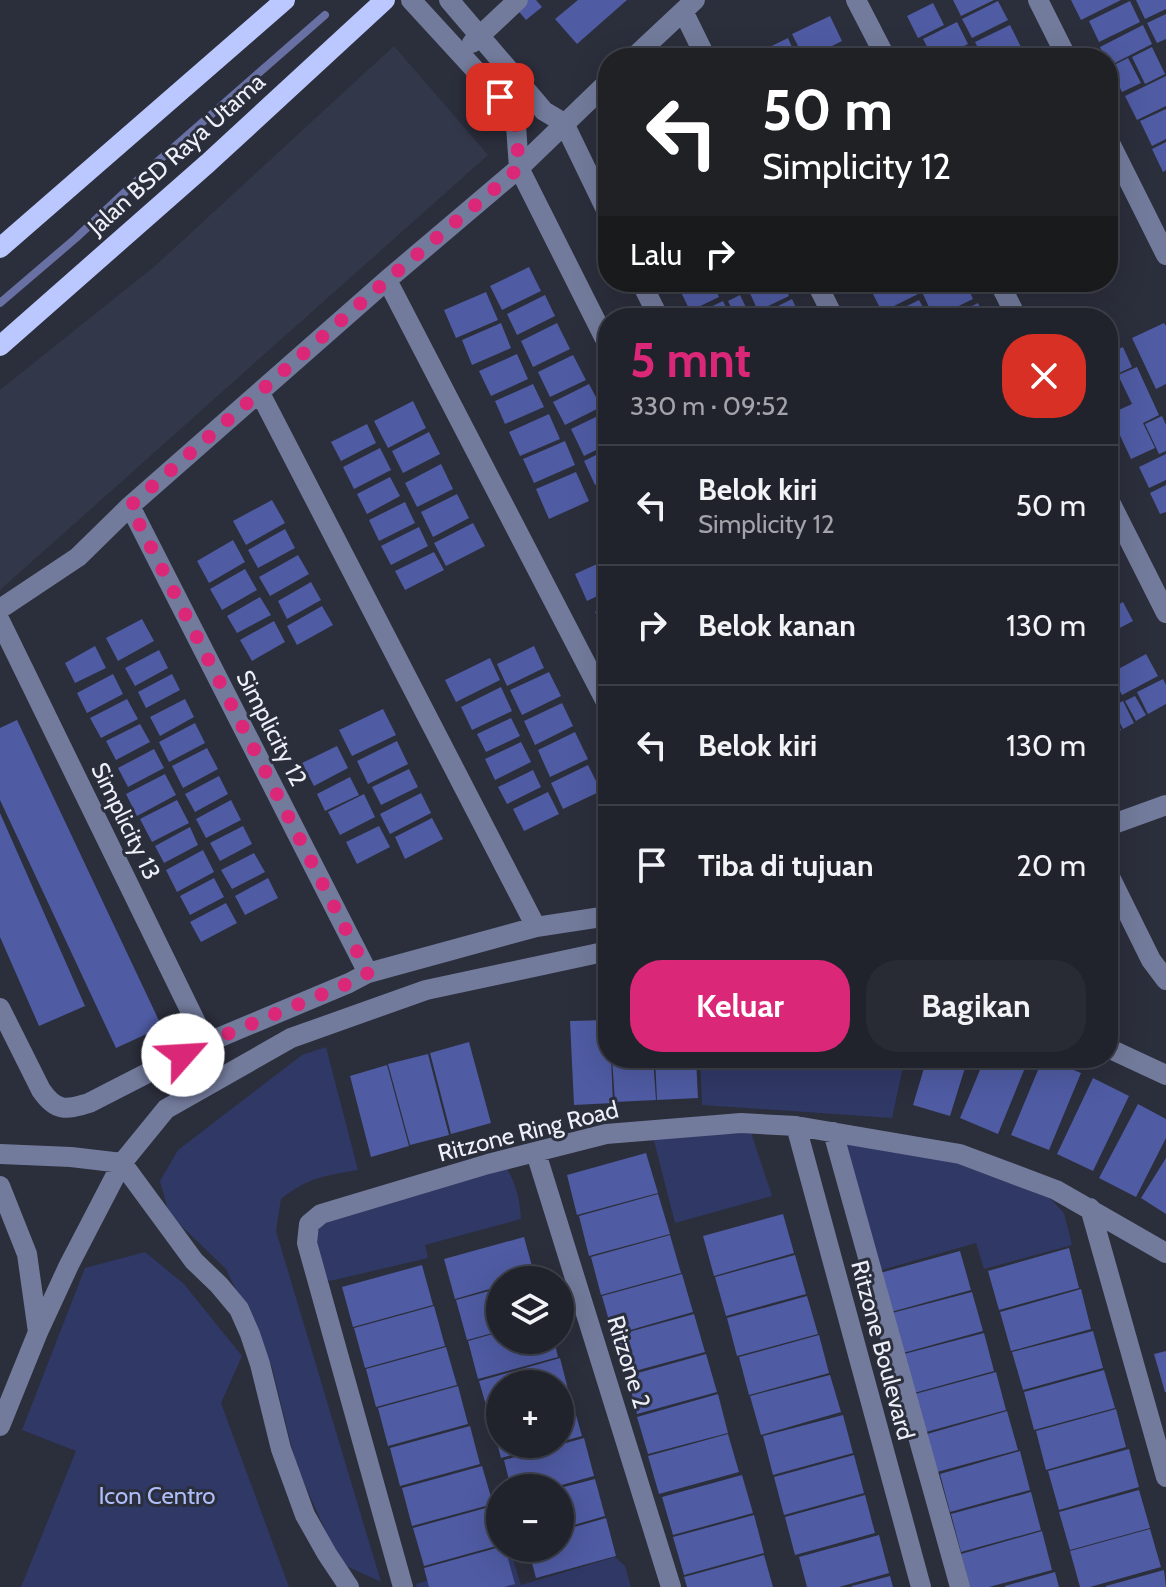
<!DOCTYPE html>
<html lang="id">
<meta charset="utf-8">
<style>
body{margin:0;font-family:Cabin,sans-serif;background:#282a34;color:#f1f3f6;height:100vh;display:flex;flex-direction:column;font-size:30px;white-space:nowrap}
*{box-sizing:border-box;margin:0}
p{font-size:26px;color:#a2a4a9}
.icon{flex:none;width:44px;height:44px;fill:none;stroke:currentColor;stroke-width:2;stroke-linecap:round;stroke-linejoin:round}
.map{position:relative;flex:1;overflow:hidden}
.sheet{position:absolute;left:598px;top:308px;width:520px;height:760px;display:flex;flex-direction:column;background:#20222c;border-radius:32px;box-shadow:0 8px 32px #0002,0 0 0 2px #3d3f48}
.sheet>*{flex:none}
.hud{position:absolute;left:598px;top:48px;width:520px;height:244px;border-radius:32px;box-shadow:0 8px 32px #0002,0 0 0 2px #3d3f48;background:#202124;color:#fff;overflow:hidden}
.tools{position:absolute;left:486px;top:1266px;display:grid;gap:16px}
.tools a{display:grid;place-items:center;width:88px;height:88px;border-radius:50%;background:#20222c;box-shadow:0 8px 32px #0002,0 0 0 2px #3d3f48;font-size:40px}
.pin{position:absolute;display:grid;place-items:center;width:68px;height:68px;color:#fff;margin:-34px;border-radius:16px;box-shadow:0 4px 12px #0006}
.me{position:absolute;width:88px;margin:-44px;rotate:64deg;stroke-linejoin:round;filter:drop-shadow(0 0 6px #0008)}
.turn{display:flex;align-items:center;gap:28px;height:168px;padding:0 32px;font-size:36px}
.turn .icon{width:104px;height:104px;stroke-width:2.5}
.turn b{display:block;font-size:56px;line-height:68px}
.then{display:flex;align-items:center;height:76px;padding:0 32px;background:#0003;gap:16px;font-size:30px}
.round{display:grid;place-items:center;flex:none;width:84px;height:84px;border-radius:32px;background:#282a34}
.summary{display:flex;align-items:center;justify-content:space-between;height:136px;padding:0 32px}
h1{font-size:48px;font-weight:700;line-height:60px;color:#db2777}
.button{display:flex;gap:16px;margin-top:auto;padding:16px 32px}
.button a{flex:1;height:92px;border-radius:32px;background:#db2777;color:#fff;font-size:32px;font-weight:700;line-height:92px;text-align:center}
.button a+a{background:#282a34;color:#f1f3f6}
ul{padding:0;list-style:none}
li{display:flex;align-items:center;gap:24px;height:120px;padding:0 32px;border-top:2px solid #3d3f48}
li div{flex:1}
li b{display:block;font-size:30px}
li em{font-style:normal}
.map>svg:first-child{display:block}
</style>
<div class="map">
<svg width="1166" height="1587" viewBox="0 0 1166 1587">
<rect width="100%" height="100%" fill="#2b2e3b"/>
<!-- built -->
<path fill="#33374a" d="M394 46 488 155 0 590V390L155 266Z"/>
<!-- green -->
<path fill="#303866" d="M326 1047 358 1170C324 1176 309 1177 281 1199L276 1231 381 1582 340 1563 296 1465 272 1367 226 1269 169 1214 160 1181 178 1150 302 1055Z
M700 1058H905L892 1118 702 1105Z
M751 1133 772 1196 675 1223 653 1137Z
M861 1140 962 1161 1047 1195 1064 1213 1072 1245 984 1269 976 1243 871 1273 829 1143Z
M503 1163C515 1179 520 1199 521 1219L425 1245 428 1258 330 1281 320 1274 306 1220Z
M145 1252 184 1284 242 1356 221 1403 289 1587H21L76 1451 22 1430 85 1268Z
M512 1556 521 1585 615 1557 625 1566 631 1587H417L416 1584Z"/>
<g fill="none" stroke-linecap="round" stroke-linejoin="round">
<!-- stream -->
<path stroke="#6970a3" stroke-width="8" d="M0 303 76 238 157 162 325 15"/>
</g>
<!-- building -->
<path fill="#4f5ba3" d="M509 0H536L542 7 526 20Z
M578 0H627L577 44 555 19Z
M953 0H994L961 16Z
M1071 0H1121L1081 20Z
M1136 0H1166V9L1145 19Z
M998 1 1008 20 972 38 962 19Z
M1130 1 1140 22 1099 42 1089 21Z
M933 3 944 25 918 38 907 16Z
M1166 14V39L1157 43 1147 23Z
M830 16 842 41 808 58H804L792 34Z
M957 22 968 44 940 58H933L923 39Z
M1010 25 1022 49 1005 58H983L975 42Z
M1143 25 1152 44 1109 66 1108 58H1105L1100 47Z
M788 38 797 58H747Z
M845 46 851 58H821Z
M1152 47 1165 74 1145 84 1132 57Z
M1128 58 1141 83 1122 92 1110 67Z
M522 66 535 80 494 115 481 101Z
M1166 76V106L1137 120 1125 96Z
M1166 109V139L1152 146 1140 121Z
M1166 142V170L1163 172 1152 149Z
M529 267 541 291 502 310 490 286Z
M702 282H712L719 297 690 311 681 292Z
M768 282H783L789 296 758 311 749 291Z
M873 282H912L918 294 882 312 868 284Z
M943 282H965L973 299 934 318 922 292Z
M486 292 498 320 456 338 444 310Z
M545 295 555 316 517 335 507 314Z
M740 295 751 318H736L728 301Z
M792 299 801 318H761L760 315Z
M919 300 929 318H883Z
M723 301 731 318H698L696 314Z
M978 303 985 318H948Z
M501 323 511 348 472 365 462 340Z
M557 323 570 349 533 367 521 341Z
M1164 323 1166 326V384L1156 389 1132 338Z
M1123 347 1132 367 1108 378V354Z
M517 354 528 379 491 396 479 371Z
M573 355 586 380 550 397 538 372Z
M1137 367 1159 415 1143 423 1155 448 1131 459 1110 414 1132 404 1118 375Z
M533 384 544 407 505 424 495 401Z
M589 384 601 407 565 425 553 402Z
M413 401 426 428 388 448 374 421Z
M604 413 608 420V444L584 456 571 429Z
M549 414 560 439 520 456 509 432Z
M1162 416 1166 425V451L1159 454 1145 424Z
M367 424 376 443 341 461 331 442Z
M429 432 440 454 403 473 392 451Z
M565 441 575 465 534 483 523 459Z
M380 448 391 470 354 489 343 467Z
M608 449V479L595 485 584 461Z
M1166 454V480L1149 488 1139 467Z
M441 464 453 489 417 507 405 483Z
M576 472 589 501 549 519 536 489Z
M390 477 400 496 367 514 357 494Z
M1166 485V512L1160 514 1150 493Z
M457 494 469 518 433 537 421 512Z
M272 500 285 523 246 545 233 521Z
M405 502 415 523 379 541 369 520Z
M473 523 485 546 446 566 434 543Z
M419 527 428 546 391 565 381 546Z
M285 529 295 548 258 568 248 550Z
M233 540 245 562 209 583 197 561Z
M434 552 444 570 405 590 395 571Z
M298 555 309 574 270 596 259 577Z
M608 559V591L587 601 575 574Z
M245 569 257 590 222 610 210 589Z
M311 582 321 600 287 619 278 601Z
M260 597 271 615 237 633 227 616Z
M1123 602 1133 621 1114 631 1108 619V610Z
M608 605V635L595 612Z
M322 606 333 625 297 645 287 626Z
M142 619 154 641 118 661 106 638Z
M274 621 285 642 252 661 240 640Z
M95 646 106 668 75 683 65 663Z
M534 646 544 668 507 686 497 664Z
M159 650 168 668 135 686 125 668Z
M1146 654 1158 676 1122 695 1111 673Z
M490 658 500 680 456 702 445 680Z
M549 672 561 696 522 715 510 690Z
M113 674 123 694 87 713 77 693Z
M172 674 180 690 146 708 138 692Z
M1163 679 1166 685V704L1148 714 1137 692Z
M501 687 512 711 472 730 461 707Z
M1135 696 1146 715 1136 721 1125 701Z
M127 699 138 719 101 738 90 718Z
M185 699 194 717 160 736 150 717Z
M1123 701 1134 723 1123 729 1112 707Z
M562 703 573 726 535 745 524 721Z
M1108 705 1121 730 1108 738Z
M383 709 396 735 352 756 339 730Z
M511 718 520 736 486 752 477 734Z
M17 720 162 1027 116 1048 0 800V728Z
M195 723 205 743 169 762 159 742Z
M140 724 150 742 116 760 106 741Z
M575 732 588 759 550 777 538 750Z
M397 741 408 764 368 784 357 761Z
M521 742 531 762 495 780 485 759Z
M337 746 348 768 314 786 302 763Z
M207 748 218 769 183 788 172 766Z
M154 749 164 768 128 787 118 768Z
M588 765 601 791 563 809 551 783Z
M409 769 418 787 381 805 372 787Z
M533 770 541 787 507 804 498 787Z
M165 774 176 795 137 816 126 794Z
M219 776 228 794 195 812 185 794Z
M350 777 359 795 325 811 317 794Z
M548 792 559 814 524 831 513 809Z
M421 793 431 813 390 834 380 814Z
M364 794 375 817 340 835 328 812Z
M177 800 189 823 152 842 140 819Z
M231 800 241 820 206 838 196 819Z
M0 813 85 1006 39 1026 0 937Z
M432 818 443 839 405 859 395 837Z
M243 826 252 844 220 861 210 843Z
M379 826 390 847 357 864 346 842Z
M190 827 198 845 164 863 155 846Z
M203 850 214 872 177 892 166 870Z
M254 853 265 872 232 889 221 870Z
M214 878 224 897 190 915 180 896Z
M268 878 278 898 245 915 235 896Z
M226 903 237 923 201 942 190 922Z
M608 1020V1058H611L613 1103 574 1105 570 1021Z
M469 1042 491 1123 451 1134 430 1053Z
M428 1054 449 1135 410 1145 388 1064Z
M612 1058H653L656 1100 615 1102Z
M655 1058H696L698 1098 657 1100Z
M927 1058H968L950 1116 913 1105Z
M985 1058H1029L998 1134 960 1118Z
M1043 1058 1081 1073 1049 1150 1011 1135Z
M387 1065 409 1146 371 1157 350 1076Z
M1093 1078 1129 1096 1093 1171 1057 1154Z
M1138 1104 1166 1119V1138L1136 1197 1099 1178Z
M646 1153 658 1193 577 1215 567 1175Z
M1166 1158V1214L1141 1198Z
M658 1194 670 1234 589 1256 579 1216Z
M783 1214 794 1253 714 1276 703 1236Z
M670 1235 681 1273 601 1295 591 1257Z
M524 1237 535 1277 523 1280H500V1286L455 1299 444 1259Z
M1069 1248 1079 1288 999 1310 988 1271Z
M960 1251 971 1290 891 1312 880 1273Z
M795 1255 806 1294 726 1316 715 1277Z
M422 1265 433 1305 353 1327 342 1287Z
M682 1274 693 1312 613 1335 602 1296Z
M500 1288V1331L467 1340 456 1300Z
M1081 1289 1091 1329 1011 1351 1000 1312Z
M972 1292 983 1331 903 1353 892 1313Z
M807 1296 818 1334 737 1356 727 1318Z
M434 1306 445 1346 365 1368 354 1328Z
M694 1314 705 1352 624 1374 614 1336Z
M1093 1331 1103 1368 1023 1390 1012 1352Z
M500 1332V1340H554L558 1357 478 1379 468 1341Z
M984 1333 994 1371 914 1393 904 1354Z
M819 1335 829 1373 749 1395 739 1357Z
M446 1347 457 1385 376 1407 366 1369Z
M1166 1351V1392H1165L1154 1354Z
M706 1354 717 1392 637 1414 627 1376Z
M560 1358 570 1397 560 1399V1384H500V1416L490 1419 479 1381Z
M1104 1370 1115 1408 1034 1430 1024 1392Z
M996 1372 1006 1410 926 1432 915 1394Z
M830 1375 841 1412 761 1435 750 1396Z
M458 1386 468 1424 388 1446 378 1408Z
M718 1394 728 1433 648 1454 637 1417Z
M571 1398 582 1436 560 1442V1401Z
M1116 1409 1126 1447 1046 1470 1036 1431Z
M1007 1411 1018 1450 937 1472 927 1434Z
M843 1415 853 1453 773 1475 763 1436Z
M500 1417V1444L549 1445 501 1458 491 1420Z
M470 1426 480 1464 400 1486 390 1448Z
M728 1434 739 1472 659 1494 648 1456Z
M584 1438 594 1476 551 1488H511L504 1460Z
M1129 1449 1139 1487 1059 1510 1048 1471Z
M1020 1451 1030 1490 950 1512 940 1474Z
M854 1455 864 1493 784 1515 774 1477Z
M482 1466 493 1504 412 1526 402 1488Z
M742 1475 753 1513 673 1535 662 1497Z
M595 1479 605 1516 560 1529V1488Z
M1139 1490 1150 1528 1070 1550 1059 1512Z
M1031 1492 1041 1530 961 1552 951 1514Z
M865 1495 875 1533 795 1555 785 1517Z
M493 1506 500 1530V1545L424 1566 413 1528Z
M754 1515 764 1553 684 1575 673 1537Z
M606 1518 616 1556 536 1578 528 1548H560V1531Z
M1150 1529 1161 1567 1090 1587H1080L1070 1551Z
M1042 1531 1052 1570 989 1587H970L961 1554Z
M879 1535 889 1573 839 1587H807L799 1557Z
M500 1547 505 1548 515 1584 504 1587H429L424 1568Z
M764 1555 773 1587H687L684 1577Z
M1164 1570 1166 1587H1106V1586Z
M1055 1572 1059 1587H1005V1586Z
M890 1576 893 1587H852V1586Z"/>
<g fill="none" stroke-linecap="round" stroke-linejoin="round">
<!-- minor -->
<path stroke="#737b9c" stroke-width="20" d="M411 0 500 97 516 126 519 168 608 345
M449 0 544 111 564 123
M856 0 886 58
M1038 0 1067 58
M683 11 706 58
M472 43 518 0
M633 58 695 0
M564 123 608 214
M1108 139 1166 255
M387 280 608 706
M641 282 659 318
M816 282 834 318
M999 282 1017 318
M260 393 536 927
M1108 498 1166 613
M130 506 368 973
M0 609 78 557 130 506 387 280 519 168 608 82
M0 621 206 1043
M1108 826 1166 805
M1108 873 1151 960 1166 980
M0 1008 41 1090C56 1112 66 1110 89 1103L206 1043 349 983 368 973 536 927 608 916
M1108 1048 1166 1075
M796 1126 921 1587
M833 1132 960 1587
M536 1153 671 1587
M0 1154 71 1157 122 1163 194 1261 219 1285 239 1309 250 1334 260 1364 281 1449 305 1515 327 1554 349 1587
M0 1186 27 1254 38 1332
M1090 1208 1166 1477
M0 1426 38 1332 69 1265 122 1163 166 1109 291 1038 426 990 608 951
M403 1587 307 1243 309 1224 321 1214 488 1164 606 1134 741 1123 796 1126 960 1154 1056 1190 1166 1253"/>
<!-- major -->
<path stroke="#bbc8ff" stroke-width="20" d="M0 248 285 0
M0 346 208 163 385 0"/>
</g>
<g fill="none" stroke-linecap="round" stroke-linejoin="round">
<!-- route -->
<path stroke="#db2777" stroke-width="14" stroke-dasharray="0 25.2" d="M183 1055 206 1043 349 983 368 973 130 506 387 280 519 168 516 126 500 97"/>
</g>
<g text-anchor="middle" dominant-baseline="central" stroke-width="6" stroke-linejoin="round" paint-order="stroke">
<!-- street labels -->
<g font-size="24" fill="#eef0f9" stroke="#2b2e3b">
<text transform="translate(176 154) rotate(-42)">Jalan BSD Raya Utama</text>
<text transform="translate(272 728) rotate(63)">Simplicity 12</text>
<text transform="translate(126 821) rotate(64)">Simplicity 13</text>
<text transform="translate(528 1131) rotate(-14)">Ritzone Ring Road</text>
<text transform="translate(883 1350) rotate(75)">Ritzone Boulevard</text>
<text transform="translate(629 1362) rotate(73)">Ritzone 2</text>
</g>
<!-- park labels -->
<g font-size="24" fill="#afbdfa" stroke="#2b2e3b">
<text x="157" y="1495">Icon Centro</text>
</g>
</g>
</svg>
<div class="tools">
<a><svg class="icon" aria-label="layers" viewBox="0 0 24 24"><path d="M12 4l9 5-9 5-9-5zM3 14l9 5 9-5"/></svg></a>
<a>+</a>
<a>−</a>
</div>
<div class="pin" style="left:500px;top:97px;background:#d93025"><svg class="icon" aria-label="arrive" viewBox="0 0 24 24"><path d="M6 21V4h12l-3 4 3 4H6"/></svg></div>
<svg class="me" style="left:183px;top:1055px" viewBox="-20 -20 40 40"><circle r="19" fill="#fff"/><path d="M0-13L10 11 0 6-10 11z" fill="#db2777"/></svg>
<div class="hud">
<div class="turn"><svg class="icon" aria-label="left" viewBox="0 0 24 24"><path d="M17 20v-9H6M10 6l-5 5 5 5"/></svg><div><b>50 m</b>Simplicity 12</div></div>
<div class="then">Lalu<svg class="icon" aria-label="right" viewBox="0 0 24 24"><path d="M7 20v-9h11M14 6l5 5-5 5"/></svg></div>
</div>
<section class="sheet">
<div class="summary"><div><h1>5 mnt</h1><p>330 m · 09:52</p></div><a class="round" style="background:#d93025;color:#fff"><svg class="icon" aria-label="close" viewBox="0 0 24 24"><path d="M6 6l12 12M18 6L6 18"/></svg></a></div>
<ul>
<li><svg class="icon" aria-label="left" viewBox="0 0 24 24"><path d="M17 20v-9H6M10 6l-5 5 5 5"/></svg><div><b>Belok kiri</b><p>Simplicity 12</p></div><em>50 m</em></li>
<li><svg class="icon" aria-label="right" viewBox="0 0 24 24"><path d="M7 20v-9h11M14 6l5 5-5 5"/></svg><div><b>Belok kanan</b></div><em>130 m</em></li>
<li><svg class="icon" aria-label="left" viewBox="0 0 24 24"><path d="M17 20v-9H6M10 6l-5 5 5 5"/></svg><div><b>Belok kiri</b></div><em>130 m</em></li>
<li><svg class="icon" aria-label="arrive" viewBox="0 0 24 24"><path d="M6 21V4h12l-3 4 3 4H6"/></svg><div><b>Tiba di tujuan</b></div><em>20 m</em></li>
</ul>
<div class="button"><a>Keluar</a><a>Bagikan</a></div>
</section>
</div>
